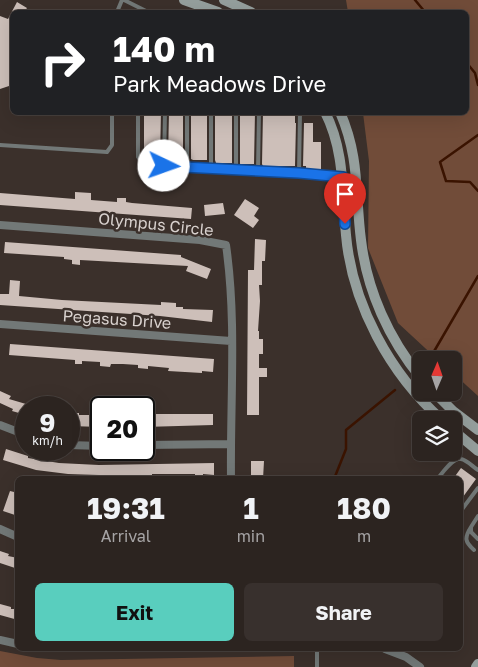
<!DOCTYPE html>
<style>
body{margin:0;font-family:"Golos Text",sans-serif;background:#38302d;color:#f1f3f6;height:100vh;display:flex;flex-direction:column;font-size:19px;white-space:nowrap}
*{box-sizing:border-box;margin:0}
p{font-size:16px;color:#a6a4a5}
.icon{flex:none;width:28px;height:28px;fill:none;stroke:currentColor;stroke-width:2;stroke-linecap:round;stroke-linejoin:round}
.map{position:relative;flex:1;overflow:hidden}
.details{position:absolute;left:15px;top:476px;width:448px;height:175px;display:flex;flex-direction:column;background:#2c2420;border-radius:8px;box-shadow:0 5px 20px #0002,0 0 0 1px #48413e}
.details>*{flex:none}
.banner{position:absolute;left:10px;top:10px;width:459px;height:105px;border-radius:8px;box-shadow:0 5px 20px #0002,0 0 0 1px #48413e;background:#202124;color:#fff;overflow:hidden}
.needle{width:32px;rotate:2deg}
.controls{position:absolute;left:412px;top:351px;display:grid;gap:10px}
.controls a{display:grid;place-items:center;width:50px;height:50px;border-radius:8px;background:#2c2420;box-shadow:0 5px 20px #0002,0 0 0 1px #48413e;font-size:25px}
.speed{position:absolute;left:15px;top:396px;display:flex;gap:10px;font-size:25px;font-weight:700;text-align:center}
.speed>*{display:grid;place-content:center;width:65px;height:65px;border-radius:50%;background:#2c2420;box-shadow:0 5px 20px #0002,0 0 0 1px #48413e;line-height:1}
.speed small{font-size:12px;font-weight:400}
.speed .limit{border:2px solid #111;border-radius:8px;background:#fff;color:#111}
.pin{position:absolute;display:grid;place-items:center;width:42px;height:42px;color:#fff;margin:-51px -21px;border-radius:50% 50% 50% 0;rotate:-45deg;box-shadow:0 0 5px #0007}
.pin .icon{rotate:45deg}
.me{position:absolute;width:55px;margin:-28px;rotate:93deg;stroke-linejoin:round;filter:drop-shadow(0 0 4px #0008)}
.turn{display:flex;align-items:center;gap:18px;height:105px;padding:0 20px;font-size:22px}
.turn .icon{width:65px;height:65px;stroke-width:2.5}
.turn b{display:block;font-size:35px;line-height:42px}
.eta{display:flex;justify-content:space-evenly;align-items:center;height:85px;text-align:center}
.eta b{font-size:30px;font-weight:700;line-height:35px}
.action{display:flex;gap:10px;margin-top:auto;padding:10px 20px}
.action a{flex:1;height:58px;border-radius:8px;background:#59cebe;color:#111;font-size:20px;font-weight:700;line-height:58px;text-align:center}
.action a+a{background:#38302d;color:#f1f3f6}
.map>svg:first-child{display:block}
</style>
<div class="map">
<svg width="478" height="667" viewBox="0 0 478 667">
<rect width="100%" height="100%" fill="#3b302b"/>
<!-- green -->
<path fill="#714c39" d="M346 0H478V396L454 374V360H438L398 323 368 248 369 161 363 113 466 112V12H348Z
M0 651 37 658 61 660 294 656V667H0Z"/>
<g fill="none" stroke-linecap="round" stroke-linejoin="round">
<!-- stream -->
<path stroke="#3a1300" stroke-width="2.5" d="M415 0 425 12
M466 62 475 73 478 85
M478 135 440 162 446 181 470 182 478 191
M429 360 478 276
M334 479 346 449V430L395 390"/>
</g>
<!-- building -->
<path fill="#cdbfb9" d="M17 2 27 8 24 12H12V85L0 89V16L8 19Z
M144 112H161L160 158H144Z
M169 112H183V159L168 158Z
M191 112H207V160H193L191 159Z
M215 112H232V163H216L215 160Z
M240 112H255L254 164H240Z
M263 112H295V123H296L295 166H263L262 164Z
M304 123H313V142H321V169H306V166H303Z
M75 192 91 193V200L117 202V198H126V202L132 203 192 208 191 219 0 205V193L75 199Z
M245 199 259 208 254 216 259 220 253 228 234 215Z
M223 203 225 214 205 216 204 205Z
M255 239 266 240 265 261H262V285H259L260 301 258 331H259V339H263V354H259V368H267V377H259V415H247L248 270H254Z
M5 242 181 255V257L211 269 207 279 186 271 188 266 80 260V265L72 264V260L64 259V257L4 253Z
M10 280 20 281 19 296 62 300 161 305V302L176 303V307H183V309L213 310 212 322 160 316 0 305V294H9Z
M10 344 214 359 213 372 202 371V373L168 371 169 368 148 366V369L138 368V365L123 364H111L110 367 100 366V362L82 361V364H75V360L9 355Z
M0 391 11 396 9 399 26 404V415L12 411 13 409 0 403Z
M71 413H79V415H101V427L70 426Z
M144 414H213V425L144 427Z
M6 449 28 456V458L59 463 99 465 214 463V475L203 474V478H195V474H152V479H130V476L68 474 36 470 3 460Z
M251 461H264L263 479H251Z
M461 468 476 479 460 501V479H453Z
M10 491 18 493V516L3 511Z
M0 551 9 554 8 556 18 558V569L0 563Z
M0 604 11 607V609H18V620L0 615Z"/>
<g fill="none" stroke-linecap="round" stroke-linejoin="round">
<!-- service -->
<path stroke="#727877" stroke-width="4" d="M124 0 148 12
M117 12 122 0
M138 112V157L144 164 299 173
M211 112V168
M300 112 299 173 341 177
M0 145 107 152 112 145V112
M164 166 165 112
M187 167V112
M236 169V112
M258 170 259 112
M437 479C442 474 453 457 461 459 467 460 473 467 478 470
M460 512 478 488
M478 516 471 527V532L478 539
M471 527C464 538 465 542 474 550
M317 649V667"/>
<!-- minor -->
<path stroke="#727877" stroke-width="8" d="M0 225 200 240 226 245C237 322 230 401 231 479
M0 324 231 341
M0 425 26 435
M69 445 101 446
M144 445 231 444
M0 529 18 537
M0 640 18 644
M385 649 406 657 420 667"/>
<!-- secondary -->
<path stroke="#959f9d" stroke-width="10" d="M184 0 218 12
M224 0 251 12
M325 112C345 151 342 193 346 235 352 304 390 374 442 420
M340 112C360 158 355 193 361 240 367 291 389 339 421 378
M434 392 453 411 478 430
M454 431 478 451
M476 667 478 664"/>
</g>
<g fill="none" stroke-linecap="round" stroke-linejoin="round">
<!-- route casing -->
<g stroke="#114b97" stroke-width="12">
<path id="route" d="M164 166 299 173 343 177 345 224"/>
</g>
<!-- route -->
<use href="#route" stroke="#1a73e8" stroke-width="9"/>
</g>
<g text-anchor="middle" dominant-baseline="central" stroke-width="5" stroke-linejoin="round" paint-order="stroke">
<!-- street labels -->
<g font-size="16" fill="#d8d1ce" stroke="#3b302b">
<text transform="translate(156 224) rotate(6)">Olympus Circle</text>
<text transform="translate(117 319) rotate(4)">Pegasus Drive</text>
</g>
</g>
</svg>
<div class="controls">
<a><svg class="needle" viewBox="-14 -14 28 28"><path d="M0-13l5 13h-10z" fill="#e53935"/><path d="M0 13l5-13h-10z" fill="#a6a4a5"/></svg></a>
<a><svg class="icon" aria-label="layers" viewBox="0 0 24 24"><path d="M12 4l9 5-9 5-9-5zM3 14l9 5 9-5"/></svg></a>
</div>
<div class="speed"><div>9<small>km/h</small></div><div class="limit">20</div></div>
<div class="pin" style="left:345px;top:224px;background:#d93025"><svg class="icon" aria-label="arrive" viewBox="0 0 24 24"><path d="M6 21V4h12l-3 4 3 4H6"/></svg></div>
<svg class="me" style="left:164px;top:166px" viewBox="-20 -20 40 40"><circle r="19" fill="#fff"/><path d="M0-13L10 11 0 6-10 11z" fill="#1a73e8"/></svg>
<div class="banner">
<div class="turn"><svg class="icon" aria-label="right" viewBox="0 0 24 24"><path d="M7 20v-9h11M14 6l5 5-5 5"/></svg><div><b>140 m</b>Park Meadows Drive</div></div>
</div>
<section class="details">
<div class="eta">
<div><b>19:31</b><p>Arrival</p></div>
<div><b>1</b><p>min</p></div>
<div><b>180</b><p>m</p></div>
</div>
<div class="action"><a>Exit</a><a>Share</a></div>
</section>
</div>
